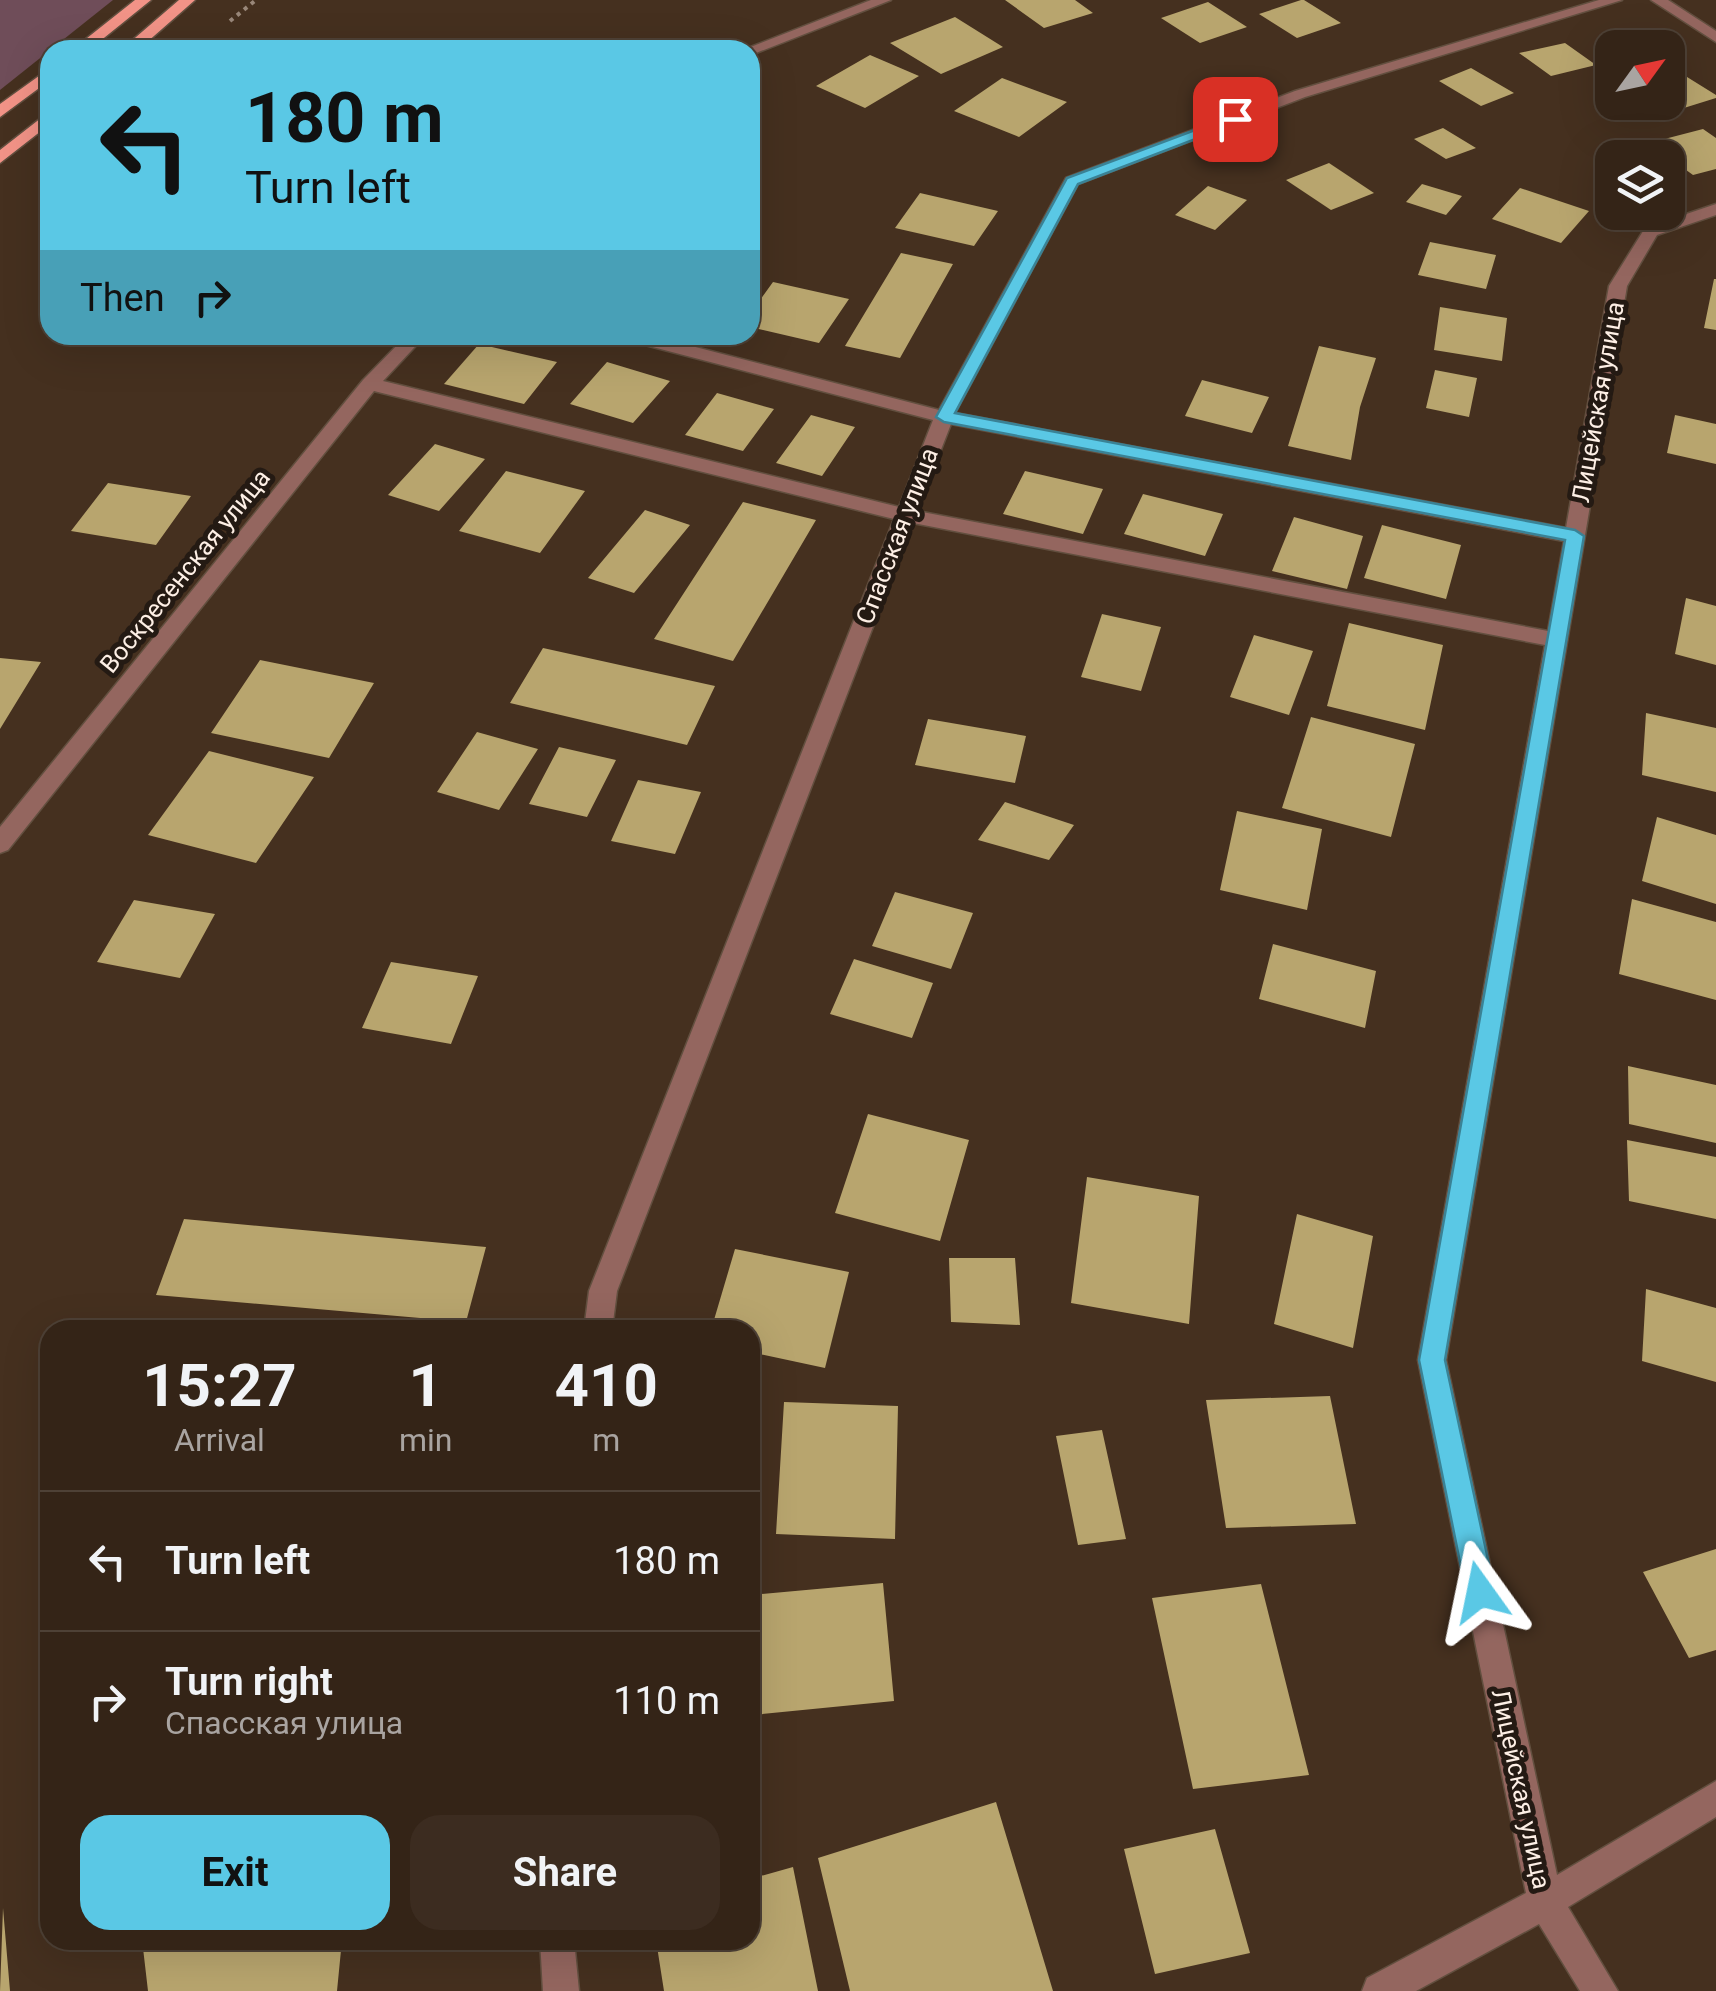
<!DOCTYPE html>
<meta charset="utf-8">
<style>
body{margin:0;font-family:Roboto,sans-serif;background:#3c2c20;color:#f1f3f6;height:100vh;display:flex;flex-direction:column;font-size:38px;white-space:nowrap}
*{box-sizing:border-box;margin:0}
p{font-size:32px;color:#a9a4a1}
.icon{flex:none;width:55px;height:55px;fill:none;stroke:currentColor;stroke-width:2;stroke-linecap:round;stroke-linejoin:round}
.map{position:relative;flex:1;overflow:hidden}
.details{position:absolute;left:40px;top:1320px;width:720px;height:630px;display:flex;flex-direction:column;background:#342417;border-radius:30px;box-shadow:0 10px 40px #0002,0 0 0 2px #4e4136}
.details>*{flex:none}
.banner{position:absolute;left:40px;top:40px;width:720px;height:305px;border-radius:30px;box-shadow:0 10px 40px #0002,0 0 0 2px #4e4136;background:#5ac8e5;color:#111;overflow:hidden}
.needle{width:65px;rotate:57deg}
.fabs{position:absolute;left:1595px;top:30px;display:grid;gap:20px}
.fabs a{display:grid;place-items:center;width:90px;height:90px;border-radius:20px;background:#342417;box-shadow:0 10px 40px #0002,0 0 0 2px #4e4136;font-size:50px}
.pin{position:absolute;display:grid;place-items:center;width:85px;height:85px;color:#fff;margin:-42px;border-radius:20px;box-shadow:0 5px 15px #0006}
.me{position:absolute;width:110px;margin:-55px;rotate:348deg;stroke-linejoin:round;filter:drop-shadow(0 0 8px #0008)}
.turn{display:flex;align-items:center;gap:35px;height:210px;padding:0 40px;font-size:45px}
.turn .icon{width:130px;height:130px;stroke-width:2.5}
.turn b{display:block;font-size:70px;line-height:85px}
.then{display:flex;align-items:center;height:95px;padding:0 40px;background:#0003;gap:20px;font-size:38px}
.eta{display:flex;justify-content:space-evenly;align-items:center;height:170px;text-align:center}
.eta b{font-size:60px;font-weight:700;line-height:70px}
.primary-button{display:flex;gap:20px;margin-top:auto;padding:20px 40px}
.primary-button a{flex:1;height:115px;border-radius:30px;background:#5ac8e5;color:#111;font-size:40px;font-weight:700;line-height:115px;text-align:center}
.primary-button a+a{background:#3c2c20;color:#f1f3f6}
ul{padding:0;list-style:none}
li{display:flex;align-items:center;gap:30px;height:140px;padding:0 40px;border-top:2px solid #4e4136}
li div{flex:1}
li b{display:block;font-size:38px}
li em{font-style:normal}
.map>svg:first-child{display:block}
</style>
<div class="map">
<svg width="1716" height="1991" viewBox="0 0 1716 1991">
<rect width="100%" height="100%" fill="#45301f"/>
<!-- green -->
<path fill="#6f4d59" d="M0 0H113L0 90Z"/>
<!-- building -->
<path fill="#b8a56e" d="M1005 0H1075L1093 13 1044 28Z
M1301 0H1304L1341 23 1297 38 1259 14Z
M1208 2 1247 27 1200 43 1161 18Z
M955 17 1003 47 941 74 890 43Z
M1565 43 1596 65 1551 76 1519 53Z
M870 55 919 76 865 108 816 86Z
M1471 68 1514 93 1481 106 1439 81Z
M1679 72 1716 95V98L1671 112 1656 102H1668V76Z
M1002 78 1067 102 1019 137 954 111Z
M1443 128 1476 148 1446 159 1414 139Z
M1703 129 1716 138V169L1693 175 1649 143Z
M1631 150 1642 158H1612V171L1596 159Z
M1329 163 1374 193 1331 210 1286 180Z
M1422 184 1462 196 1446 215 1406 202Z
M1208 186 1247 200 1215 230 1175 215Z
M1520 188 1589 211 1561 243 1492 219Z
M920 193 998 211 974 246 895 228Z
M1430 242 1496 255 1486 289 1418 275Z
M901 253 953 264 900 358 845 346Z
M1714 279H1716V330L1704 328Z
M773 282 849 299 819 343 750 327V314Z
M1440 307 1507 318 1502 361 1434 350Z
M479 344 557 362 524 404 444 384Z
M1319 346 1376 358 1360 407 1351 460 1288 446Z
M607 362 670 381 633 423 570 404Z
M1435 370 1477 378 1469 417 1426 408Z
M1202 380 1269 397 1252 433 1185 416Z
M717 393 774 409 743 451 685 435Z
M811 415 855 427 822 476 776 463Z
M1675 415 1716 424V464L1667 453Z
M435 444 485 459 439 511 388 495Z
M506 471 585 491 540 553 459 531Z
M1025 471 1103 489 1083 534 1003 514Z
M108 483 191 496 156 545 71 531Z
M1143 494 1223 514 1205 556 1124 534Z
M743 502 816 520 733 661 654 639Z
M645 510 690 525 634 593 588 578Z
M1294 517 1363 536 1347 589 1272 571Z
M1382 525 1461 545 1446 599 1364 578Z
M1686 598 1716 606V665L1675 654Z
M1102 614 1161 627 1141 691 1081 677Z
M1349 623 1443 645 1425 730 1327 706Z
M1254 635 1313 651 1289 715 1230 697Z
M543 648 715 686 687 745 510 703Z
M0 658 41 662 0 729Z
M260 660 374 683 329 758 211 733Z
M1646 713 1716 728V792L1642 775Z
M1311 717 1415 744 1391 837 1282 808Z
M928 719 1026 736 1015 783 915 765Z
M477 732 538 749 499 810 437 792Z
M559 747 616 760 587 817 529 804Z
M209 751 314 777 256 863 148 835Z
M638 780 701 792 675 854 611 841Z
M1005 802 1074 825 1049 860 978 840Z
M1237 811 1322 829 1307 910 1220 890Z
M1657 817 1716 835V904L1642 881Z
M895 892 973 913 951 969 872 946Z
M1632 899 1716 922V1000L1619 974Z
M134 900 215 914 180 978 97 962Z
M1273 944 1376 971 1365 1028 1259 999Z
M854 959 933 983 912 1038 830 1014Z
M391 962 478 976 451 1044 362 1028Z
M1628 1066 1716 1085V1143L1629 1124Z
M868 1114 969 1140 940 1241 835 1213Z
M1627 1140 1716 1157V1219L1629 1201Z
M1087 1177 1199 1196 1189 1324 1071 1303Z
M1297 1214 1373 1236 1353 1348 1274 1324Z
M184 1219 486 1247 466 1322 156 1295Z
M735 1249 849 1272 825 1368 750 1352V1330H711Z
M949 1258H1015L1020 1325 951 1322Z
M1646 1289 1716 1308V1382L1642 1361Z
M1330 1396 1356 1524 1226 1528 1206 1400Z
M784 1402 898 1406 895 1539 776 1534Z
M1102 1430 1126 1539 1078 1545 1056 1436Z
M1716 1549V1650L1689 1658 1643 1572Z
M883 1583 894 1701 753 1715 750 1595Z
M1261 1584 1309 1775 1193 1789 1152 1598Z
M996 1802 1053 1991H850L818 1858Z
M1215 1829 1250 1953 1155 1974 1124 1849Z
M793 1867 818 1991H664L656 1940H750V1879Z
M3 1908 10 1991H0Z
M163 1940H342L337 1991H148L143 1948Z"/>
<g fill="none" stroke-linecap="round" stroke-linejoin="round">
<!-- minor casing -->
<g stroke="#624f3f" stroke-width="3">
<path id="minor" d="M871 0H891L756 53 743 50Z
M1599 0H1622L1305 97 1078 184 955 413 1566 528 1609 286 1645 228 1716 204V215L1657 235 1627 286 1446 1360 1557 1875 1716 1781V1817L1568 1907 1618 1991H1580L1539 1924 1416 1991H1362L1367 1978 1526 1893 1418 1360 1545 645 913 523 617 1291 612 1330H584L589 1291 894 519 374 391 8 850 0 853V827L363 380 407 335H426L383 381 899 507 933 420 622 339 619 335H649L939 410 1066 178 1295 91ZM951 424 1564 541 1548 631 917 511Z
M1651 0H1668L1716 31V42Z
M540 1940H574L579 1991H543Z"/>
</g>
<!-- major casing -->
<g stroke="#624f3f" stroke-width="3">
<path id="major" d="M135 0H151L89 50H72Z
M179 0H195L138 50H121Z
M50 68V80L0 117V104Z
M50 111V124L0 163V150Z"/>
</g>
<!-- path -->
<path stroke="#998779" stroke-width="4" stroke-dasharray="4 5" stroke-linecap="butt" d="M230 21 256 0"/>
<!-- minor -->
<use href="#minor" fill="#94665f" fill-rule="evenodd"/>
<!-- major -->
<use href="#major" fill="#f29387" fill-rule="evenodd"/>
</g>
<!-- route -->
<path fill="#5ac8e5" stroke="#3a8295" stroke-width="2.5" d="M1235 115 1242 119 1240 122 1078 184 955 413 1575 530 1584 536 1445 1360 1495 1592 1491 1602 1480 1606 1470 1602 1466 1592 1419 1360 1565 540 944 422 936 417 1067 178Z"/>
<g text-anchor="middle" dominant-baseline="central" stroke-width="10" stroke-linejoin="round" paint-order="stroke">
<!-- street labels -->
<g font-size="25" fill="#fdefe5" stroke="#241a13">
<text transform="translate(1598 402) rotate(-80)">Лицейская улица</text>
<text transform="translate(897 536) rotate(-69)">Спасская улица</text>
<text transform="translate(185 571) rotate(-51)">Воскресенская улица</text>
<text transform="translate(1521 1789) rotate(78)">Лицейская улица</text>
</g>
</g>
</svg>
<div class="fabs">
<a><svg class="needle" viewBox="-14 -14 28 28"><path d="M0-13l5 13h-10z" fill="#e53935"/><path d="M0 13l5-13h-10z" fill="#a9a4a1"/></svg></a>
<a><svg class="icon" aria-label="layers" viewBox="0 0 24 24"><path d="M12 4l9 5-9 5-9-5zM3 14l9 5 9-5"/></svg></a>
</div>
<div class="pin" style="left:1235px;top:119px;background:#d93025"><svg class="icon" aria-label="arrive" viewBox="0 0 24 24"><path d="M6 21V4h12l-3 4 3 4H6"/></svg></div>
<svg class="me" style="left:1480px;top:1592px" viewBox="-20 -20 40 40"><path d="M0-17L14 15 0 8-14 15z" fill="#5ac8e5" stroke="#fff" stroke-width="4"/></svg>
<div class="banner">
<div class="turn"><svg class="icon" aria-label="left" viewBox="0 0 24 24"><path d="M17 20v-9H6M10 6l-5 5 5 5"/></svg><div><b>180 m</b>Turn left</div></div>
<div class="then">Then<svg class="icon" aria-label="right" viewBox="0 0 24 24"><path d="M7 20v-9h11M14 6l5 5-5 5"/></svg></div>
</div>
<section class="details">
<div class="eta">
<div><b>15:27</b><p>Arrival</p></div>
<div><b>1</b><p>min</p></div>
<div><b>410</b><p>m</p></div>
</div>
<ul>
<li><svg class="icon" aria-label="left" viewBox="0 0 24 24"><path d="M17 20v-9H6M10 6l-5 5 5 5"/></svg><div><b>Turn left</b></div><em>180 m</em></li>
<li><svg class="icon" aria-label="right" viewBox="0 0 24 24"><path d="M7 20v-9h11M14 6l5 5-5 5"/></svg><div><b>Turn right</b><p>Спасская улица</p></div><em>110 m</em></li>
</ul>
<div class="primary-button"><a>Exit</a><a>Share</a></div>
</section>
</div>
